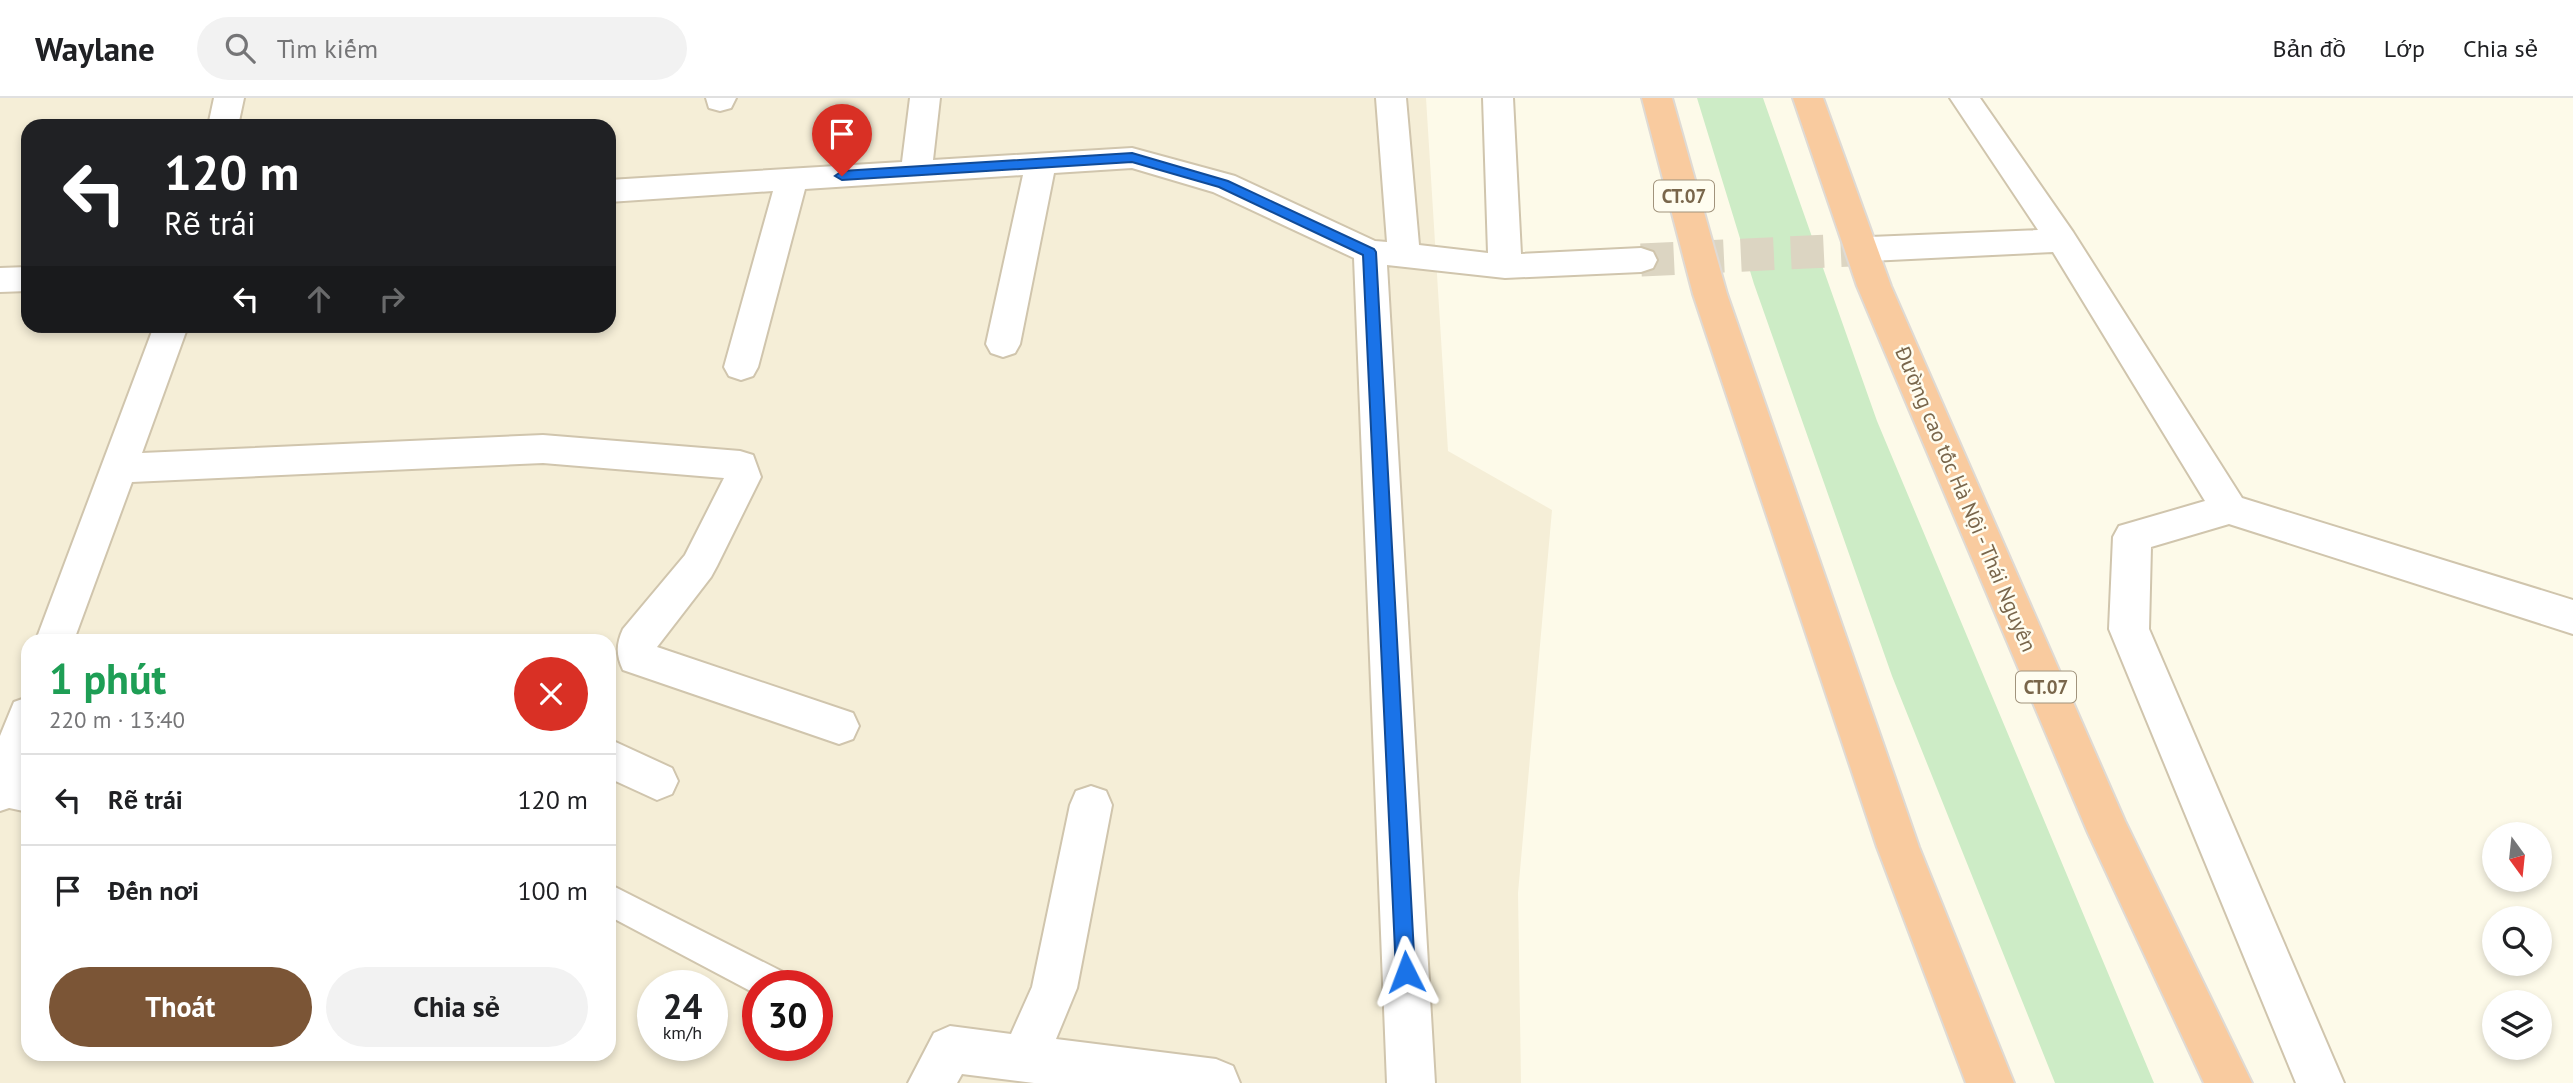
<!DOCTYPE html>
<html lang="vi">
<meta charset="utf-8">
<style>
body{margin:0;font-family:"PT Sans",sans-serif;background:#f2f2f2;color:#202124;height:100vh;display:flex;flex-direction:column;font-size:26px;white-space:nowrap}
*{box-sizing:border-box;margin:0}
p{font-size:23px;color:#757577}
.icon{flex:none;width:38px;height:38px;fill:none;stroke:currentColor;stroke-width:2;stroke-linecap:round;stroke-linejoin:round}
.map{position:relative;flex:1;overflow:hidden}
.side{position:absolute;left:21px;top:536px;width:595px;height:427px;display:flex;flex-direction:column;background:#fff;border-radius:21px;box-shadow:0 4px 10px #0003}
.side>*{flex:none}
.banner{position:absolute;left:21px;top:21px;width:595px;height:214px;border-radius:21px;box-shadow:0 4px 10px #0003;background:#202124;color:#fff;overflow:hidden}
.needle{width:46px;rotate:165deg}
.tools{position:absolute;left:2482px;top:724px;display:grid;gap:14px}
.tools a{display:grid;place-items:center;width:70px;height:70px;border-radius:50%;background:#fff;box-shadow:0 4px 10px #0003;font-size:35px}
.speed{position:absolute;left:637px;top:872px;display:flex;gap:14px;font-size:35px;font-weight:700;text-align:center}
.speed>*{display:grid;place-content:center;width:91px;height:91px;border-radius:50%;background:#fff;box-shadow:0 4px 10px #0003;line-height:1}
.speed small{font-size:18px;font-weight:400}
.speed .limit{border:10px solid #d22;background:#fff;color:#111}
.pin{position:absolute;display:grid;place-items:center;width:60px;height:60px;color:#fff;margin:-72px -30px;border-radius:50% 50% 50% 0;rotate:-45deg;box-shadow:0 0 7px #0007}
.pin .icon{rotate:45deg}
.me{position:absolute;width:77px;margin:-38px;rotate:357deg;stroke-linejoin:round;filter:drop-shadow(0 0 5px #0008)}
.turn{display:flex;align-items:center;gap:24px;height:147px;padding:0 28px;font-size:32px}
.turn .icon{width:91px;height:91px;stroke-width:2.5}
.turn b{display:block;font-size:49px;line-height:60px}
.lanes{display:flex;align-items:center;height:66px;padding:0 28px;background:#0003;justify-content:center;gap:35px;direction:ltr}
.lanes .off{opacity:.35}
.round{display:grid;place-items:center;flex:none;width:74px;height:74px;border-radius:37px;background:#f2f2f2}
.head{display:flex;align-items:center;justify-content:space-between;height:119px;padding:0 28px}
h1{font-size:42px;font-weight:700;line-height:52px;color:#1e9e55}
.cta{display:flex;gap:14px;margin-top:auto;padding:14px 28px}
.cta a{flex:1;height:80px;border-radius:42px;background:#7b5536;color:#fff;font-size:28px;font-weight:700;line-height:80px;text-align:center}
.cta a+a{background:#f2f2f2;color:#202124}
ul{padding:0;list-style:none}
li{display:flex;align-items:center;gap:21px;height:91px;padding:0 28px;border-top:2px solid #e0e0e0}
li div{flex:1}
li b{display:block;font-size:26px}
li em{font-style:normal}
header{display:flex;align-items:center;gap:42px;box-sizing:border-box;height:98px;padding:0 35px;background:#fff;border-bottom:2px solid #e0e0e0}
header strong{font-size:33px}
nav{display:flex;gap:38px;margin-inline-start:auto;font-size:24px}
.search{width:490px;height:63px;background:#f2f2f2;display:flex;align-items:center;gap:18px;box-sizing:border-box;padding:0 24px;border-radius:38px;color:#757577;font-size:26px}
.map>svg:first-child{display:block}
</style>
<header>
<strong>Waylane</strong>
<div class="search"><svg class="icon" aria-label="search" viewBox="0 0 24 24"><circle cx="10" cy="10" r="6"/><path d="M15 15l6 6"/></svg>Tìm kiếm</div>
<nav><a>Bản đồ</a><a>Lớp</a><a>Chia sẻ</a></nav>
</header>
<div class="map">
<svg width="2573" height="985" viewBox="0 0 2573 985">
<rect width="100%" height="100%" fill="#fdfae9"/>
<!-- residential -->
<path fill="#f5eed7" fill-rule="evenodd" d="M0 0H1426L1448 353 1552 412 1518 795 1521 985H0ZM28 28H609V228H28ZM28 542H609V956H28ZM653 887H712V947H653ZM758 887H817V947H758Z"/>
<!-- green -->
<path fill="#cdecc6" d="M1697 0H1763L1877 323 2154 985H2055L1892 578 1754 186Z"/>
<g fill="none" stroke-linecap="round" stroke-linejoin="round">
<!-- street-tunnel -->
<path stroke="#dcd5c2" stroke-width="33" stroke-dasharray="33 17" stroke-linecap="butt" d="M1641 162 1870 151"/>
<!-- lane casing -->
<g stroke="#d0c5ad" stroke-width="4">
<path id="lane" d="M0 680 28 686V714L0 708Z
M609 786 785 875 789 887H758V897L609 818Z"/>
</g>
<!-- street casing -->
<g stroke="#d0c5ad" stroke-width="4">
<path id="street" d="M214 0H244L238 28H208Z
M706 0H736L731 10 720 13 709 10Z
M910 0H940L933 62 1132 50 1235 78 1375 143 1387 144 1376 0H1406L1419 147 1488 155 1483 0H1513L1521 156 1641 150 1653 154 1657 162 1653 170 1641 174 1505 180 1387 167 1435 985H1387L1354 160 1213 94 1132 70 1054 75 1020 246 1015 255 1003 259 991 255 986 246 1023 77 805 91 758 269 753 278 741 282 729 278 724 269 773 93 609 104V82L902 64Z
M1950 0H1980L2073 134 2242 400 2573 502V536L2229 426 2151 449 2149 531 2344 985H2296L2109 531 2113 439 2119 428 2205 403 2053 154 1870 163 1858 159 1854 151 1858 143 1870 139 2038 132Z
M28 169V193L0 194V170Z
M154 228H188L142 355 543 337 740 353 753 357 761 379 717 468 711 479 657 549 853 615 859 628 853 641 839 646 623 572C616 557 616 546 623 531L685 457 724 380 543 365 132 384 74 542H36Z
M28 599V674L15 708 0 713V638L14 604Z
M609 641 672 670 678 683 672 696 657 702 609 680Z
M1091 688 1106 693 1112 707 1077 890 1056 941 1216 961 1233 968 1240 985H1034L962 976 957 985H908L934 935 950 928 1011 936 1032 889 1070 707 1076 693Z"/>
</g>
<!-- highway casing -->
<g stroke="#dfdad4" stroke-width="4">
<path id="highway" d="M1642 0H1672L1727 196 1919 749 2014 985H1966L1877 749 1693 196Z
M1793 0H1823L1891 188 2125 723 2252 985H2204L2088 735 1857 188Z"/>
</g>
<!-- lane -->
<use href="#lane" fill="#fff" fill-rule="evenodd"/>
<!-- street -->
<use href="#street" fill="#fff" fill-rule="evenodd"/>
<!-- highway -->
<use href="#highway" fill="#f9cb9f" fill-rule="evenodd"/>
</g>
<!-- route -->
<path fill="#1a73e8" stroke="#114b97" stroke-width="2" d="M1132 55 1228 83 1374 151 1376 154 1415 874 1412 881 1406 883 1399 881 1396 874 1363 157 1219 89 1132 64 842 82 835 78 842 73Z"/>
<g text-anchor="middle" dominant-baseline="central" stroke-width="5" stroke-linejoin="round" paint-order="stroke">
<!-- shield labels -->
<g fill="#fffdf0" stroke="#a1937c" stroke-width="2">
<rect x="1654" y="82.5" width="60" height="31" rx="5"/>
<rect x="2016" y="573.5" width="60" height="31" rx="5"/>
</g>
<g font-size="19" font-weight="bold" fill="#79664b">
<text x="1684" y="98">CT.07</text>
<text x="2046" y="589">CT.07</text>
</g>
<!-- street labels -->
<g font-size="21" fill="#79664b" stroke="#fffdf0">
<text transform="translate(1966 401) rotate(67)">Đường cao tốc Hà Nội - Thái Nguyên</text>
</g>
</g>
</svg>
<div class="tools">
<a><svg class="needle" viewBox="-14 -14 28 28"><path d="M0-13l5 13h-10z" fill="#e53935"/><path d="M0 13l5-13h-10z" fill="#757577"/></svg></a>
<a><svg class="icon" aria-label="search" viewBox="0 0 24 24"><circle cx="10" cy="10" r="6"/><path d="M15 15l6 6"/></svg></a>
<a><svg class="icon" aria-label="layers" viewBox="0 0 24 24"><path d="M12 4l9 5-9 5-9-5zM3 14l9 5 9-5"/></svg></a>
</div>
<div class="speed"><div>24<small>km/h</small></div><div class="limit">30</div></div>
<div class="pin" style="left:842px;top:78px;background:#d93025"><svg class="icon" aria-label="arrive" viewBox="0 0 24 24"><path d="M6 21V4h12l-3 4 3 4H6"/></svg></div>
<svg class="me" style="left:1406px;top:874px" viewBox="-20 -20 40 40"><path d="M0-17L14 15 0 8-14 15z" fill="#1a73e8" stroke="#fff" stroke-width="4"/></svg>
<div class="banner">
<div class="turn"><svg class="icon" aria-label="left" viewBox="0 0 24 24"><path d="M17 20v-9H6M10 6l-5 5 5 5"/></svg><div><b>120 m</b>Rẽ trái</div></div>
<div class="lanes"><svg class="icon" aria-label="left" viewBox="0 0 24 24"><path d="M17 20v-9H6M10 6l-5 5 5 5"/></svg><svg class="icon off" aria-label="ahead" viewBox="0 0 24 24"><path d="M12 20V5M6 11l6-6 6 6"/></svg><svg class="icon off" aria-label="right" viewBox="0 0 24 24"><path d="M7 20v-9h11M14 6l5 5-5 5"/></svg></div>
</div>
<section class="side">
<div class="head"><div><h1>1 phút</h1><p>220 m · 13:40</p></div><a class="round" style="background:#d93025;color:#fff"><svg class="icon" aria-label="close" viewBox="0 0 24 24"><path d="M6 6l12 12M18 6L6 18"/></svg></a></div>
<ul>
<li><svg class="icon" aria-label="left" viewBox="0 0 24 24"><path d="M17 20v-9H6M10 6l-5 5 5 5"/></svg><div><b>Rẽ trái</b></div><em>120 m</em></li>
<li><svg class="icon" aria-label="arrive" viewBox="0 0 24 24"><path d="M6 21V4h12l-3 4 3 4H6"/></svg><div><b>Đến nơi</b></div><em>100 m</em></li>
</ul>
<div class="cta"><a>Thoát</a><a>Chia sẻ</a></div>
</section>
</div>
